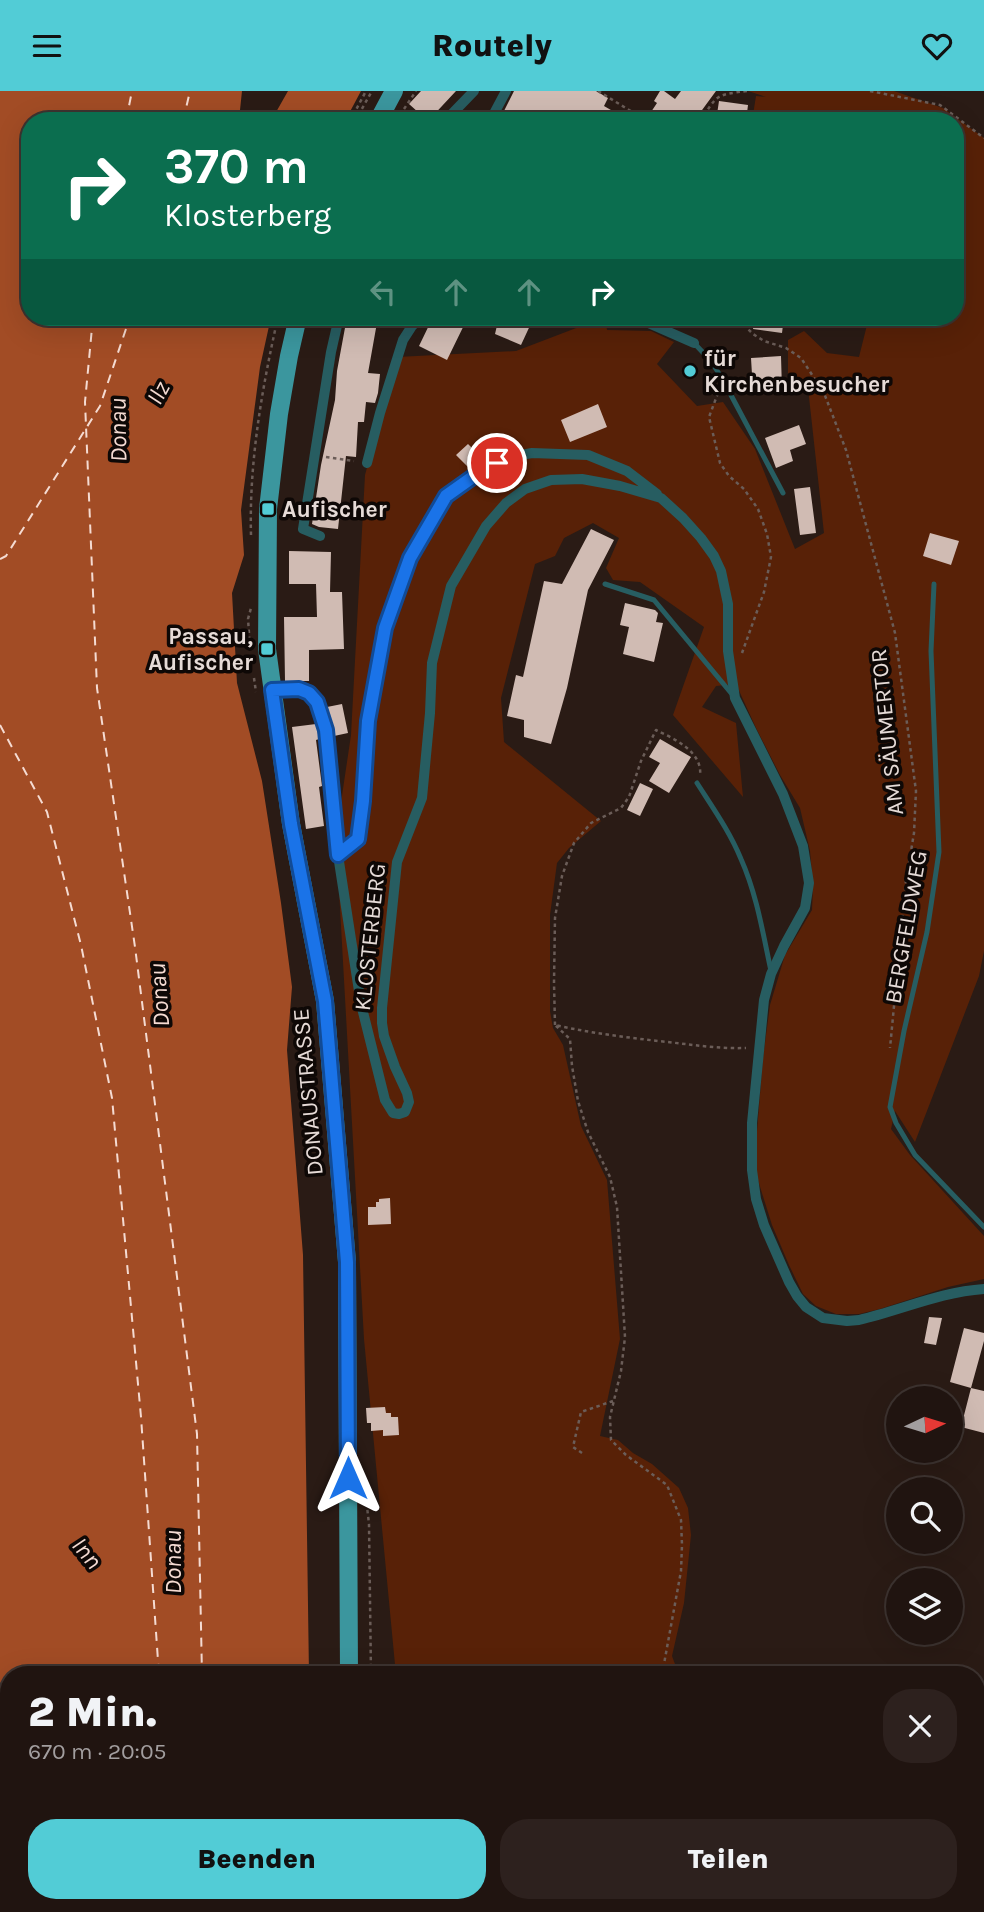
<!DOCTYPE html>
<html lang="de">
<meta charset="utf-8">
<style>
body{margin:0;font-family:Karla,sans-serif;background:#2d211e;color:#f1f3f6;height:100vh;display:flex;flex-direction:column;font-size:26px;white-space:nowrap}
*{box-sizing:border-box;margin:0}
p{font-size:23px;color:#a29e9f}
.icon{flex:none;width:38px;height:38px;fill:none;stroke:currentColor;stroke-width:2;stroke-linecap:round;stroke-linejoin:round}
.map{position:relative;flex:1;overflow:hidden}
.drawer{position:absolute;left:0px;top:1575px;width:985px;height:247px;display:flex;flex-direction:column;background:#201410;border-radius:28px 28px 0 0;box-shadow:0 7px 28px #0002,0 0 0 2px #3d3330}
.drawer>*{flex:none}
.banner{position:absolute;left:21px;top:21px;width:943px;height:214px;border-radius:28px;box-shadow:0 7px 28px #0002,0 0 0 2px #3d3330;background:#0b6e4f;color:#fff;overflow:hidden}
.needle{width:46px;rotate:86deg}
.fabs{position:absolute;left:886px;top:1295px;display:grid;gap:14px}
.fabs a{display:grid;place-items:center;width:77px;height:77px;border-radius:50%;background:#201410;box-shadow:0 7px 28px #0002,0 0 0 2px #3d3330;font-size:35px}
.pin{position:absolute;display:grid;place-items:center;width:60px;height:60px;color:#fff;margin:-30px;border:4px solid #fff;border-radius:50%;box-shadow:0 2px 7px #0007}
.me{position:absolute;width:77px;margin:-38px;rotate:0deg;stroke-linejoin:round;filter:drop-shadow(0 0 5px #0008)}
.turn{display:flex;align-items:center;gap:24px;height:147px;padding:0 28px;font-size:32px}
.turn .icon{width:91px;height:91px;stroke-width:2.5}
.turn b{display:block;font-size:49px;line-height:60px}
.lanes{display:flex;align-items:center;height:66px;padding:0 28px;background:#0003;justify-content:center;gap:35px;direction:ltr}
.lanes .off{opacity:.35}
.round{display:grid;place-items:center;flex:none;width:74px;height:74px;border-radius:28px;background:#2d211e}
.summary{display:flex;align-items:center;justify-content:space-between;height:119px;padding:0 28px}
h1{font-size:42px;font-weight:800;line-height:52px}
.button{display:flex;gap:14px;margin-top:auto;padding:14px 28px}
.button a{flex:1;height:80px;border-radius:28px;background:#52ccd6;color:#111;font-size:28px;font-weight:800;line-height:80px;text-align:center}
.button a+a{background:#2d211e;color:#f1f3f6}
header{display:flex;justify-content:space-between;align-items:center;height:91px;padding:0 28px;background:#52ccd6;color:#111;font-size:32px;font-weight:800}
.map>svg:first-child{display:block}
</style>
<header><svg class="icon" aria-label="menu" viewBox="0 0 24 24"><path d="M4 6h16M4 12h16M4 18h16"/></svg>Routely<svg class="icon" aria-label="heart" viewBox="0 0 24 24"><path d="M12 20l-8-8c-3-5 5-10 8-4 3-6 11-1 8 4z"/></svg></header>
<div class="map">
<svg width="984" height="1821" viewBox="0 0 984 1821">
<rect width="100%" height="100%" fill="#2a1b15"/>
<!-- green -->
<path fill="#582107" d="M748 0H894L943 17 984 47V860L979 885 915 1051 895 1020 891 1038 910 1064 984 1145V1188L948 1196 880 1218 859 1223H836L816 1215 803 1203 789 1174 772 1134 757 1086 756 1052 763 967 770 914 785 864 812 819 813 795 810 760 800 717 780 684 756 637 736 593 716 595 702 616 736 632 743 706 673 624 704 536 640 491 613 489 606 477 619 447 593 432 564 447 555 465 535 473 501 607 504 651 601 730 569 757 557 772 550 824V920L553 937 563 954 581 1035 607 1089 620 1248 600 1345 618 1349 633 1362 652 1373 679 1397 688 1417 691 1444 684 1512 672 1565 679 1584H396L364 1248 336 745 351 644 365 384 397 266 516 260 605 226 607 239 651 240 674 251 657 273 697 315 723 311 755 358 795 458 824 442 808 297 788 289V249L804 240 827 262 859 266 869 226H956V30H752L756 5 766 6Z
M402 1813H664L670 1821H403Z"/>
<!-- water -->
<path fill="#a24c25" d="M0 0H242L240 19 254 30H30V226H271L260 276 241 419 244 464 232 502 237 592 262 690 281 812 292 896 287 959 303 1164 309 1584H9V1813H313V1821H0Z
M288 0H361L345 30H271Z"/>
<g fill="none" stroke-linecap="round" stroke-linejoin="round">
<!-- ferry -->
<path stroke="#f5dbd2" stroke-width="2" stroke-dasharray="9 7" stroke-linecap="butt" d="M126 30 132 0
M183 30 190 0
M93 226 85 311 97 597 135 856 197 1343 202 1584
M0 468 6 465 100 315 130 226
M0 634 47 721 81 854 112 1007 141 1326 159 1584
M207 1813V1821
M152 1821V1813"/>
</g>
<!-- building -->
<path fill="#d0bbb3" d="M421 0H456L428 30 409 13Z
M514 0H596L608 7 604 15 630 30H499Z
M660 0H664L675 8 681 0H716L694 30H645L657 12 654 10Z
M719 10 748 14 746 30H716Z
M347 226H378L368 282 380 283 378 302 375 312 366 311 364 331H358L356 366 346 365 338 438 319 436 312 433 321 374 335 309 337 280Z
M433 226H468L447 269 419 255Z
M499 226H534L521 254 495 243Z
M755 226H784L782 242 753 238Z
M781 265 782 299 753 300 751 267Z
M598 313 607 336 570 351 561 329Z
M799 334 806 353 790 359 793 370 776 377 765 347Z
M468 353 484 369 470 378 456 364Z
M810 396 816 442 800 444 794 398Z
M591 438 614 449 588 499 567 597 551 653 524 646V629L507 625 516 584 523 586 544 490 562 493Z
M930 442 959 450 951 474 923 465Z
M289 460 331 461 330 501H342L344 558 309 559V590H285L284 526H317L316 493H289Z
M625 512 655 519 658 522 656 531 663 532 654 571 623 563 629 536 620 534Z
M342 613 348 642 334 645 327 616Z
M316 633 319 648 316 649 322 695 319 696 324 735 306 738 292 636Z
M660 648 691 666 669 702 649 690 660 672 649 666Z
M640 692 653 698 640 725 627 719Z
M390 1107 391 1133 368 1134V1116H376V1111H379V1108Z
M929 1226 942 1227 936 1254 924 1252Z
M964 1237 984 1242V1250L971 1297 950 1291Z
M971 1297 984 1300V1342L961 1336Z
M385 1316 386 1322H391V1326H398L399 1344 383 1345V1339L371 1340V1332H367L366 1317Z"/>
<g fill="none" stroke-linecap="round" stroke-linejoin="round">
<!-- path -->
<path stroke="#6b5d58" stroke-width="2.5" stroke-dasharray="3.5 3.5" stroke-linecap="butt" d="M598 0 647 30
M870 0 940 14 984 47
M404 18 416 0
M350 30 366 0
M355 30 372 0
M700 30C718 4 714 4 747 0
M743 226 746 236 753 243 764 250 786 257 801 267 824 302 846 359 895 542 916 700 914 742 906 790 890 957
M718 302 709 326 720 372 729 385 744 398 758 418 767 443 771 466 764 501 742 562
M326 366 354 370
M251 444C249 371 262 297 278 226
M250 556 248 528 251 517
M254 587 256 601
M555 934 554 892 555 827 562 785 574 752 591 732 621 717 629 706 641 670 656 639C675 648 703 661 700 685
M582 1362 573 1356 581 1321 613 1310
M365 1398 369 1433 371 1584
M664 1584V1573L681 1480 682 1454 681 1429 667 1394 626 1364 611 1349 610 1326 621 1280 625 1246 617 1116 610 1086 588 1041 578 1010 572 975 570 948 555 934C590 942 624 946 658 950 688 953 717 958 746 957
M374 1813V1821
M634 1813 639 1821"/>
<!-- service -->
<path stroke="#275d61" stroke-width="5" d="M694 252 711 270 723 289 783 402
M605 493 654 509 731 602
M934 493 931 560 939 761 927 841 904 940 890 1016 896 1032 915 1064 984 1136
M697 692C713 717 730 741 741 768 757 804 763 843 771 880"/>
<!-- minor -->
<path stroke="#275d61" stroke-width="10" d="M445 30 474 0
M490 30 506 0
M629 226 646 231 694 252
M367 372 380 322 403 249 412 235 423 226
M320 445 303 438 331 261 339 226
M272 599 299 598 309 602 317 611 326 639 338 764 361 913 385 1009 393 1022 399 1023 405 1021 409 1011 407 1002 395 976 384 945 382 932V917L397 771 422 707 430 622 432 572 451 495 486 435 506 412 525 398 551 389 582 388 620 395 661 407 683 427 701 447 714 465 721 480 728 513V560L735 607 783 703 803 755 809 792 805 817 784 855 771 883 764 909 752 1032V1079L756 1108 764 1134 789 1191 797 1205 806 1216 823 1227 847 1230 859 1229C902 1219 940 1201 984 1198
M338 764 358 748 363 710 368 630 385 537 410 467 446 405 484 378 510 366 532 362 588 364 627 380 657 403"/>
<!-- primary -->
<path stroke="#3b969e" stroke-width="18" d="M378 30 394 0
M298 226 289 265 279 323 268 418 267 558 291 733 325 910 347 1171 349 1584
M351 1813V1821"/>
</g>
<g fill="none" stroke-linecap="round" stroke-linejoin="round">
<!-- route casing -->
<g stroke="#114b97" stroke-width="18">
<path id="route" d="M348 1387 347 1171 325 910 291 733 272 599 299 598 309 602 317 611 326 639 338 764 358 748 363 710 368 630 385 537 410 467 446 405 484 378 497 372"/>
</g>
<!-- route -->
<use href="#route" stroke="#1a73e8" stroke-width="12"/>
</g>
<!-- markers -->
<g fill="#52ccd6" stroke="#0e0806" stroke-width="2.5">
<circle cx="690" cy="280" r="7"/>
<rect x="261" y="411" width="14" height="14" rx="3.5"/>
<rect x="260" y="551" width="14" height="14" rx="3.5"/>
</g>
<g text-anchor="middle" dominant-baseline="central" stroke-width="7" stroke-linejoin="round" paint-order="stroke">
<!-- poi labels -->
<g font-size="23" font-weight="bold" fill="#e6dbd7" stroke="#0e0806" text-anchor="start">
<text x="704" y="267">für<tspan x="704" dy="26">Kirchenbesucher</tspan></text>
<text x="282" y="418">Aufischer</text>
<text x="253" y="545" text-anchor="end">Passau,<tspan x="253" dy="26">Aufischer</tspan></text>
</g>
<!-- street labels -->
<g font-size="23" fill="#e6dbd7" stroke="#0e0806">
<text transform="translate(887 641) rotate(-96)">AM SÄUMERTOR</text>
<text transform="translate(906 836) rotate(-80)">BERGFELDWEG</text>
<text transform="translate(370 846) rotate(-84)">KLOSTERBERG</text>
<text transform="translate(308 1001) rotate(-95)">DONAUSTRASSE</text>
</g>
<!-- water labels -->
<g font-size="24" font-style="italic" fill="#f5dbd2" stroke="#0e0806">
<text transform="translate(158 302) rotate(-62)">Ilz</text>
<text transform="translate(118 339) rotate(-91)">Donau</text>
<text transform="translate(159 904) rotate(-94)">Donau</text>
<text transform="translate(87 1462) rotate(51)">Inn</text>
<text transform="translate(173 1471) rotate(-90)">Donau</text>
</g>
</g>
</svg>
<div class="fabs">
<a><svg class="needle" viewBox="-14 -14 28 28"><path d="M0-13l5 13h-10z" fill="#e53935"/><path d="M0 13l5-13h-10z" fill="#a29e9f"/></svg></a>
<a><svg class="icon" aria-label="search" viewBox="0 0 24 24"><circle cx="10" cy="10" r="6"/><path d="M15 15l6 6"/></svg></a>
<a><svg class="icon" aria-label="layers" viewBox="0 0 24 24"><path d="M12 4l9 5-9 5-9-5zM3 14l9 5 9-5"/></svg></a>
</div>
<div class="pin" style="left:497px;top:372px;background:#d93025"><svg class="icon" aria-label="arrive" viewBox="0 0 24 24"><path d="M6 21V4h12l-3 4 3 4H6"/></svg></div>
<svg class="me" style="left:348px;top:1387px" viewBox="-20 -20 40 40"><path d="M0-17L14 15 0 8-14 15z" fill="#1a73e8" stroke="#fff" stroke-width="4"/></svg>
<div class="banner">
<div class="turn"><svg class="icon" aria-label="right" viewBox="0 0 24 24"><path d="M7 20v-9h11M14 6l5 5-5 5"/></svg><div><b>370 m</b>Klosterberg</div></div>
<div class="lanes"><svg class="icon off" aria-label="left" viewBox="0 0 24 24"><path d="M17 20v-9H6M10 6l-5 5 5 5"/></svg><svg class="icon off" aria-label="ahead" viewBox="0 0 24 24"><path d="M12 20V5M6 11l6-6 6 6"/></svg><svg class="icon off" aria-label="ahead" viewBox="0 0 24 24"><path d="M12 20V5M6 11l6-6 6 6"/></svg><svg class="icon" aria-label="right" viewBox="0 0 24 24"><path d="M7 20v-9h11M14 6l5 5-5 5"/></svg></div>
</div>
<section class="drawer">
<div class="summary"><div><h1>2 Min.</h1><p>670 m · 20:05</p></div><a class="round"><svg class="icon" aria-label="close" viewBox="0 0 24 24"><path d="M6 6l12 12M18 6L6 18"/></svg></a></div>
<div class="button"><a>Beenden</a><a>Teilen</a></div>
</section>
</div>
